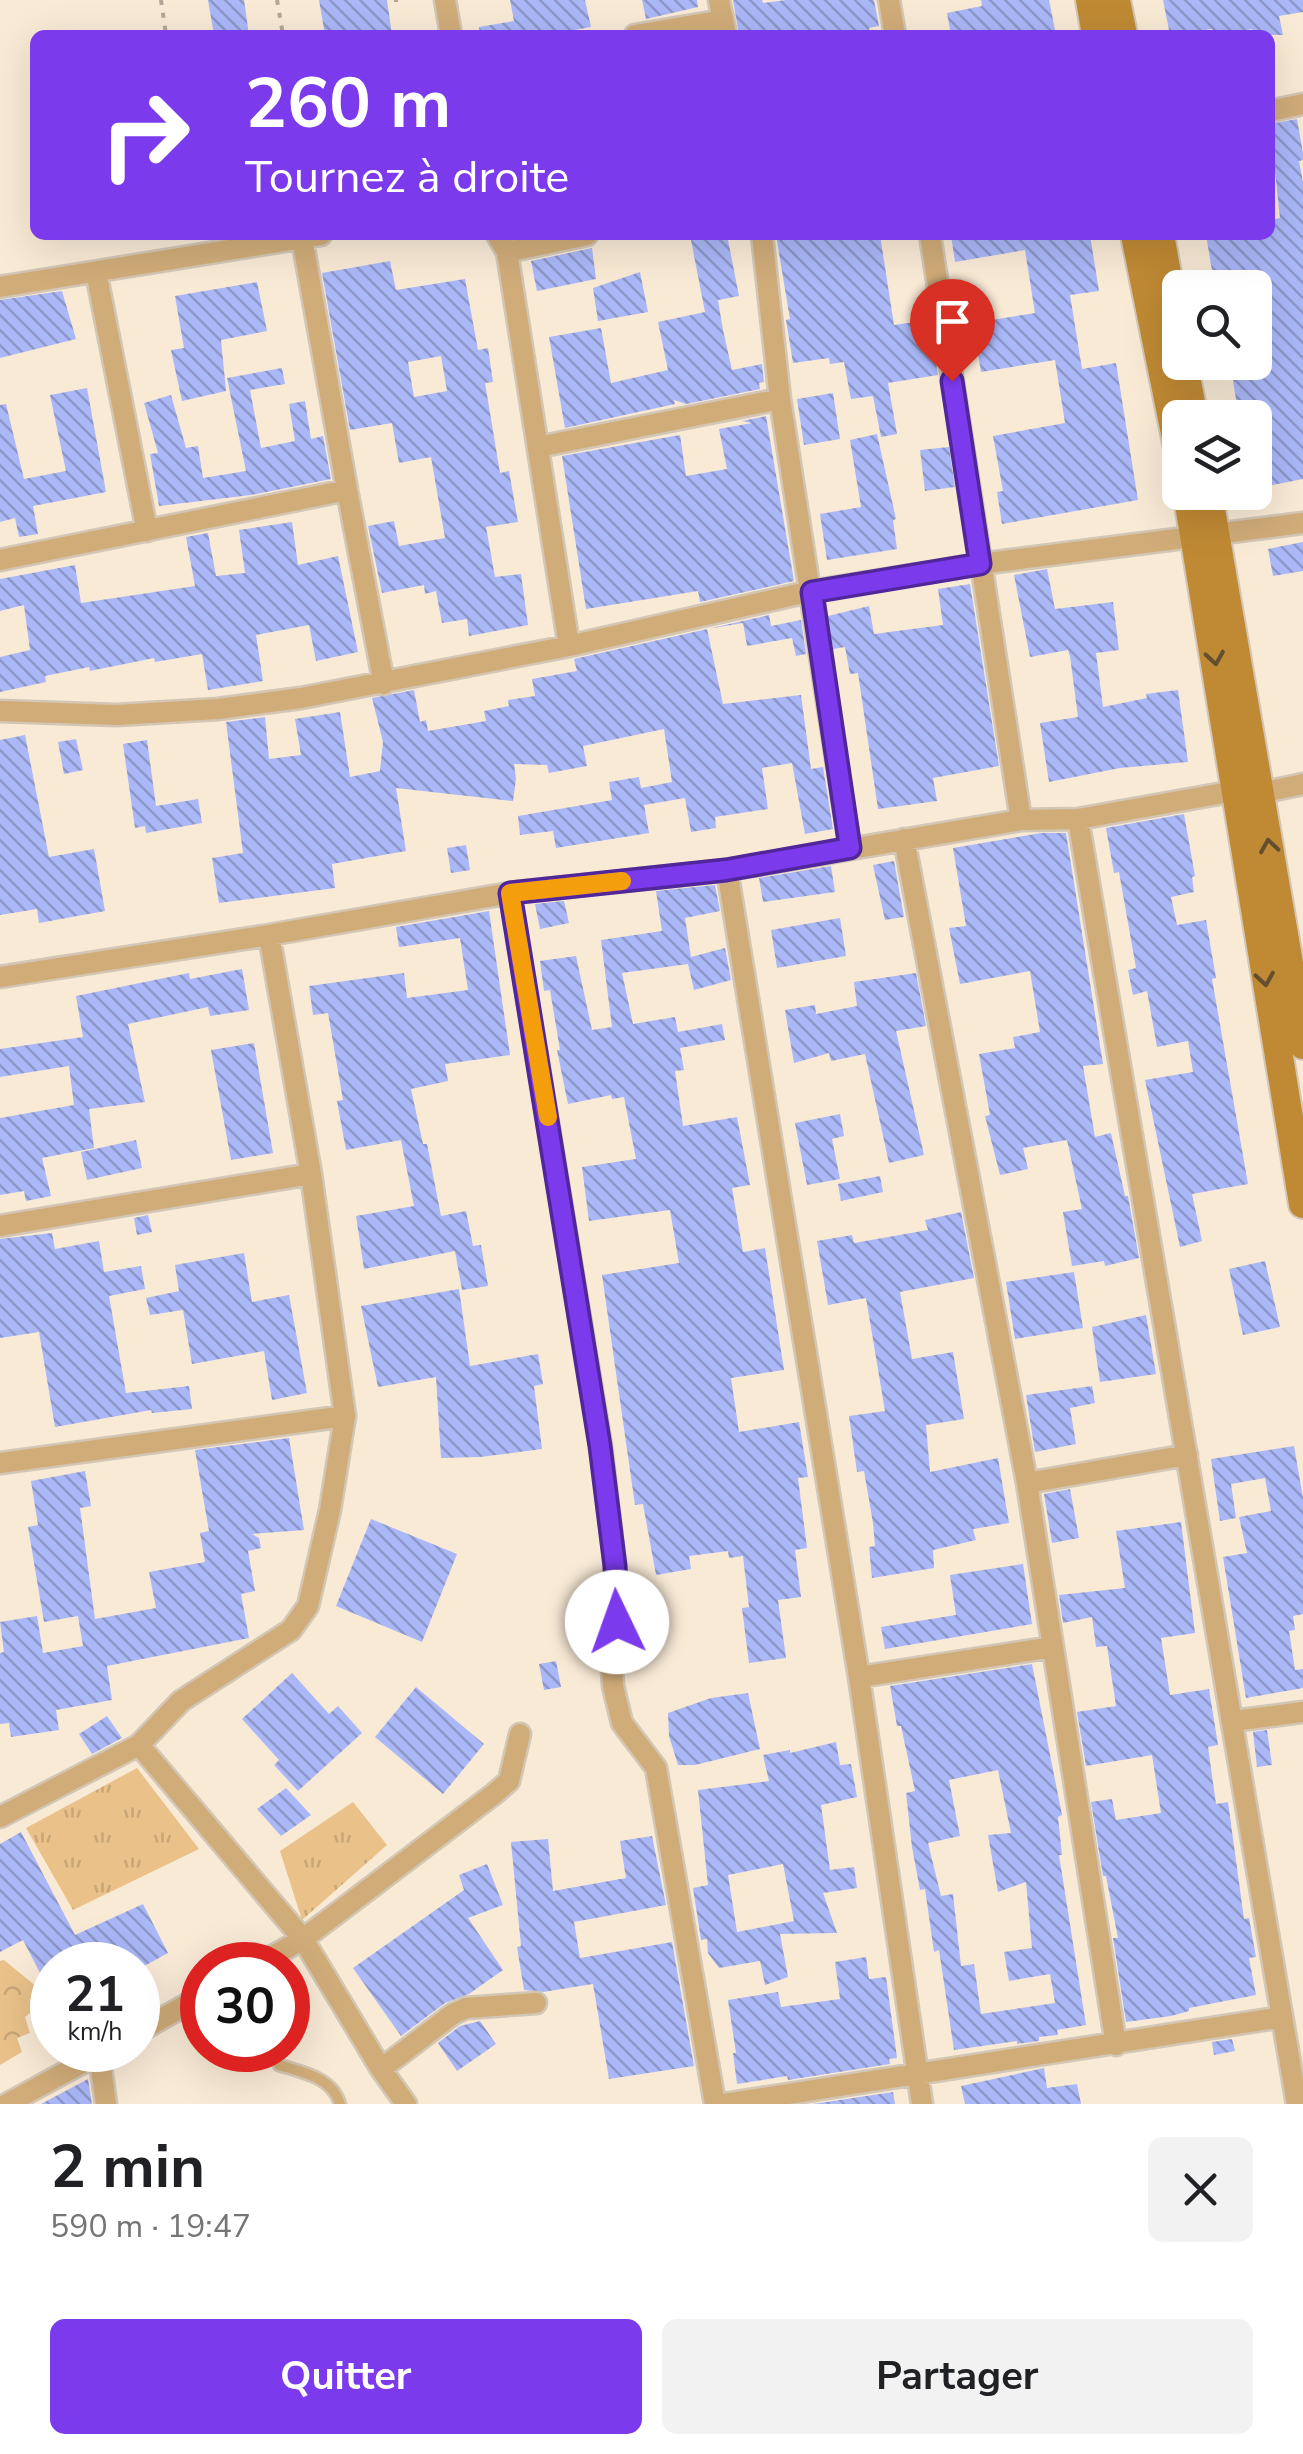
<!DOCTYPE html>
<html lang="fr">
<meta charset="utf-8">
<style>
body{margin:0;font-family:"Nunito Sans",sans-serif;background:#f2f2f2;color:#202124;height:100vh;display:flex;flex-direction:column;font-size:38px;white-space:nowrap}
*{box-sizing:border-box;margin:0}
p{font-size:32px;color:#757577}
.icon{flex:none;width:55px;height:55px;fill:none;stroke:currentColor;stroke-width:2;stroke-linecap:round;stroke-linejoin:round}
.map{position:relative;height:2104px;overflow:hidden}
.details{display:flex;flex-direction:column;background:#fff;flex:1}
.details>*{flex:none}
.guide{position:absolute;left:30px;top:30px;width:1245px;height:210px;border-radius:15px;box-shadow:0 10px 40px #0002;background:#7c3aed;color:#fff;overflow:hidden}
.tools{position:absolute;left:1162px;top:270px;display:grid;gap:20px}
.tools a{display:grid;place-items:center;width:110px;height:110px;border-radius:15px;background:#fff;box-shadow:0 10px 40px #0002;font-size:50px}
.speed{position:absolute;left:30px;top:1942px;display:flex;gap:20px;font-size:50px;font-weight:700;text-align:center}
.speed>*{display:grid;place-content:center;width:130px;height:130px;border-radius:50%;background:#fff;box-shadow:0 10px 40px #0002;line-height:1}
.speed small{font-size:25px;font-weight:400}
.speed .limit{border:15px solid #d22;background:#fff;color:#111}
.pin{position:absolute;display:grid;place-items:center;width:85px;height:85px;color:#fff;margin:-102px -42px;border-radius:50% 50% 50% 0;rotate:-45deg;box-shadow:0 0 10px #0007}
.pin .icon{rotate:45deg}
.me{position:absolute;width:110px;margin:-55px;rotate:357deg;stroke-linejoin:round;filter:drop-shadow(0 0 8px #0008)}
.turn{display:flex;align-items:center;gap:35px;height:210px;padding:0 50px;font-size:45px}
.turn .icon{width:130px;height:130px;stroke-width:2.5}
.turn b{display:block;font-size:70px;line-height:85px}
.round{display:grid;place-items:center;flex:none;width:105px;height:105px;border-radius:15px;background:#f2f2f2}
.summary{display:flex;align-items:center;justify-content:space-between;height:170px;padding:0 50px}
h1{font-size:60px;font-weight:700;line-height:75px}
.action{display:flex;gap:20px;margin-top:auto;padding:20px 50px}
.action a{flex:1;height:115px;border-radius:15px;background:#7c3aed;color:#fff;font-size:40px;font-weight:700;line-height:115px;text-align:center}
.action a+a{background:#f2f2f2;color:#202124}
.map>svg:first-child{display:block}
</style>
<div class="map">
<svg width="1303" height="2104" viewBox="0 0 1303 2104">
<defs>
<pattern id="grass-tufts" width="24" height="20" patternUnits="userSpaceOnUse" patternTransform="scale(2.5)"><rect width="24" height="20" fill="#e9c189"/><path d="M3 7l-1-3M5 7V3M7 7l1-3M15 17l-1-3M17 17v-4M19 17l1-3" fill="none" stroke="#c9a677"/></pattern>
<pattern id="park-crowns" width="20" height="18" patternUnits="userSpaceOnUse" patternTransform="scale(2.5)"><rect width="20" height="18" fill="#e9c189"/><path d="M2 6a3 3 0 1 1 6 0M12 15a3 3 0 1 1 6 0" fill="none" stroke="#c9a677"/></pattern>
<pattern id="building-back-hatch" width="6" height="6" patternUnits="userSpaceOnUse" patternTransform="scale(2.5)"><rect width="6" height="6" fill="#abb8f8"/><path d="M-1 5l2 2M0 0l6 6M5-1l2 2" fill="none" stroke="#8c96c9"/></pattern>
</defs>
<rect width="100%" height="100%" fill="#f9ead6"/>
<!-- grass -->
<path fill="url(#grass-tufts)" d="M137 1768 199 1849 73 1910 26 1828Z
M353 1802 387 1845 302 1920 280 1851Z"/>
<!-- park -->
<path fill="url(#park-crowns)" d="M4 1960 37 1987 40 2005 25 2017 30 2033 17 2038 22 2052 0 2065V1961Z"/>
<!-- building -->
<path fill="url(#building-back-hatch)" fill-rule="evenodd" d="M208 0H244L249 35H214Z
M319 0H387L392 35H325Z
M510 0H585L591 27 548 35H480L479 27 514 21Z
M642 0H697L698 7 646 19Z
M733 0H762L763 3 786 0H874L879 26 869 28 870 35H739Z
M981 0H1049L1056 35H951L947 13 982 6Z
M1163 0H1303V12L1279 16 1283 35H1253L1252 29 1220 35H1213L1212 29 1170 35Z
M1297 119 1303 153V160L1299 161 1303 182V479L1263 487 1255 447V418H1239L1230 362H1255V288H1215L1206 235H1270V220L1280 218 1270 124Z
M690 235H727L739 296 718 300 723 330 732 370 762 364 764 382 759 383 760 389 686 404 674 400 675 404 565 428 549 337 601 328 611 383 668 370 658 322 705 312Z
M776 235H839V238L880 235 894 325 929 320 938 375 888 383 897 434 881 437 873 396 851 399 844 362 830 364 829 358 793 363 786 320 790 319Z
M951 235H1090L1099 291 1070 295 1082 369 1116 363 1138 500 1002 524 997 492 1003 491 993 436 1065 423 1055 360 981 372 973 323 1035 313 1025 250 955 262Z
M592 248 596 279 537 291 531 261Z
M390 261 396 290 465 279 478 350 488 348 493 382 485 383 500 473 509 471 518 522 486 527 495 577 521 574 528 625 469 636 467 619 442 623 436 591 425 594 424 585 382 593 368 526 394 521 399 546 445 538 431 457 399 463 392 423 350 430 322 273ZM441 356 447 391 414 397 408 362Z
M640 272 648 312 598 321 593 288Z
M257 282 267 331 221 340 226 391 182 401 171 350 184 348 175 296Z
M62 291 76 339 0 358V300Z
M282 368 285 384 250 390 261 448 295 441 289 404 305 401 311 439 323 436 331 479 251 495 159 506 150 454 158 453 144 403 171 395 186 448 198 446 203 478 246 471 227 378Z
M87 388 106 492 33 506 38 534 19 537 15 518 0 522V405L6 404 24 479 66 471 50 395Z
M833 393 840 439 804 445 797 399Z
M766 416 794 581 700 602 698 591 586 609 562 456 680 435 686 476 727 469 719 429 752 423 742 421Z
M877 434 896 519 893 520 897 549 827 560 820 514 861 507 850 440Z
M949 447 955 487 925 491 920 450Z
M292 522 298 565 338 556 358 652 316 661 309 625 256 635 263 681 208 690 202 654 155 662 154 658 90 671 89 667 45 676 46 682 0 692V657L30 650 24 605 0 611V579L75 565 81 603 195 586 186 537 208 533 216 576 245 573 239 530Z
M1303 542V571L1273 576 1268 549Z
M1047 569 1055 609 1113 602 1119 650 1096 653 1103 707 1147 698 1146 694 1178 690 1188 762 1120 768 1049 782 1040 723 1078 717 1070 656 1068 650 1030 657 1014 575Z
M970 584 999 766 933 778 937 801 878 809 858 673 850 674 845 647 833 649 828 616 869 606 874 634 943 625 938 589Z
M769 615 771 626 801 620 806 654 796 656 792 638 747 646 743 623 707 629 723 704 801 695 811 769 823 767 833 829 805 834 792 763 762 768 768 809 715 817 716 828 691 832 685 798 644 805 649 833 556 848 553 831 520 835 518 816 612 800 609 782 639 777 641 788 672 782 664 729 583 746 587 766 549 773 547 765 514 764 516 779 513 801 396 788 406 851 332 864 335 888 219 903 212 858 243 853 226 722 265 717 269 759 301 755 295 719 340 712 350 777 380 771 383 742 372 698 414 690 420 722 426 720 428 731 486 721 484 711 509 706 508 700 535 696 532 679 577 671 574 659Z
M25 735 49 857 94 849 105 911 39 923 37 909 0 915V740Z
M76 739 83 770 64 774 58 742Z
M147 740 156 806 198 799 202 823 146 833 145 826 135 828 123 744Z
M1184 814 1195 876 1192 877 1194 892 1171 897 1177 925 1206 920 1216 978 1212 979 1248 1184 1192 1194 1202 1241 1180 1247 1145 1080 1193 1072 1188 1041 1157 1047 1147 991 1133 995 1128 970 1136 968 1119 872 1114 873 1106 828Z
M1041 833H1066L1103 1064 1083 1066 1095 1137 1111 1133 1125 1196H1128L1139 1258 1105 1266 1104 1261 1072 1266 1063 1212 1082 1209 1067 1140 1023 1148 1028 1169 1000 1175 985 1116 990 1115 979 1054 1015 1048 1013 1037 1040 1032 1030 971 960 984 949 928 966 926 953 848Z
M466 845 470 870 451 873 447 848Z
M894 861 904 917 885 920 873 865Z
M831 866 835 892 763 902 759 878Z
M715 885 720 911 685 918 691 957 725 948 731 980 694 990 688 964 622 973 633 1024 675 1017 678 1032 722 1024 725 1040 680 1048 684 1070 675 1071 683 1126 737 1117 750 1185 732 1188 743 1252 765 1248 784 1370 731 1378 739 1432 799 1422 808 1477 798 1478 807 1548 795 1550 801 1597 778 1600 786 1658 749 1663 742 1608 749 1607 743 1556 729 1558 728 1551 689 1556 691 1569 656 1575 643 1504 635 1505 602 1275 679 1263 670 1210 589 1221 582 1167 636 1159 624 1097 612 1099 611 1095 568 1104 557 1050H560L550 990 544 991 540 961 576 956 592 1030 612 1027 601 940 662 931 656 891Z
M564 901 569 923 540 929 535 904Z
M489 911 510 1055 445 1064 448 1081 411 1089 423 1144H427L441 1216 466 1211 473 1246 481 1245 488 1286 462 1290 455 1251 364 1269 356 1216 414 1206 401 1140 346 1150 337 1101 343 1100 328 1013 313 1015 309 986 404 973 407 998 468 990 460 938 399 947 396 927Z
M840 918 846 956 777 968 771 930Z
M242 969 249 1010 210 1016 208 1007 128 1024 145 1102 89 1109 94 1148 42 1158 51 1196 26 1201 24 1191 0 1195V1118L74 1105 69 1066 0 1077V1049L83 1037 76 996 189 973 190 979Z
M916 973 926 1026 896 1031 924 1155 889 1163 865 1054 831 1061 829 1053 794 1063 785 1010 815 1005 816 1014 857 1006 854 982Z
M254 1043 273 1153 231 1160 211 1050Z
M840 1114 844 1136 832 1139 840 1179 807 1185 795 1123Z
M136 1140 142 1168 87 1180 81 1152Z
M880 1176 883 1192 841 1201 838 1184Z
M961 1212 974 1278 900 1292 912 1359 953 1352 964 1419 926 1425 930 1472 998 1458 1009 1523 973 1529 976 1540 933 1550 934 1568 872 1578 869 1547 875 1546 873 1523 864 1471 857 1472 849 1416 885 1411 866 1298 828 1305 817 1241 852 1235 854 1243 928 1230 925 1220Z
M148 1215 152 1232 137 1235 134 1218Z
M52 1233 55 1249 99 1241 104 1272 141 1266 145 1289 109 1296 126 1393 189 1386 192 1409 152 1413 151 1410 55 1427 39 1332 0 1338V1239Z
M244 1253 252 1302 289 1295 307 1393 272 1400 264 1351 192 1364 183 1310 150 1315 146 1298 179 1291 175 1265Z
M1265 1261 1280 1327 1243 1335 1229 1269Z
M1074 1272 1083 1328 1015 1339 1006 1282Z
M459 1289 470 1366 538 1354 543 1384 534 1386 542 1449 480 1457 441 1458 436 1377 378 1387 361 1306Z
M1146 1315 1156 1374 1100 1382 1092 1327Z
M1092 1386 1095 1403 1070 1408 1076 1444 1035 1452 1026 1395Z
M289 1438 304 1530 252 1534 259 1538 261 1548 248 1551 255 1591 241 1594 249 1638 107 1666 112 1700 56 1710 59 1730 11 1737 9 1723 0 1724V1653L4 1652 0 1622 37 1616 43 1653 83 1646 78 1616 44 1622 28 1527 38 1525 31 1481 85 1471 91 1506 80 1508 95 1619 156 1608 149 1572 205 1562 200 1533 209 1531 195 1450Z
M1294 1446 1303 1498V1614L1293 1616 1295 1630 1289 1631 1295 1670 1303 1669V1688L1246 1698 1223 1557 1247 1553 1239 1517 1271 1511 1265 1478 1231 1484 1236 1518 1220 1521 1211 1459Z
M1070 1489 1079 1538 1052 1543 1044 1494Z
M371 1519 457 1554 422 1642 336 1606Z
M1181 1522 1195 1633 1161 1638 1170 1695 1209 1689 1218 1745 1208 1747 1216 1804 1228 1802 1244 1919 1249 1918 1256 1957 1249 1958 1256 1995 1189 2008V2011L1171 2016 1126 2022 1113 1938H1118L1106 1876H1103L1091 1802 1112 1799 1116 1820 1161 1813 1152 1755 1086 1766 1077 1712 1116 1706 1107 1646 1096 1647 1092 1617 1063 1623 1059 1595 1125 1588 1116 1531Z
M1023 1564 1032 1624 885 1649 881 1627 956 1615 950 1575Z
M556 1661 561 1687 544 1690 539 1664Z
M1032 1664 1062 1815 1058 1817 1062 1855H1059L1086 2025 1057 2030 1058 2035 1039 2037V2041L1017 2044V2041L954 2050 939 1950 934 1952 925 1889 920 1890 912 1847 906 1793 915 1791 901 1726H897L890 1686ZM998 1770 1011 1833 988 1835 998 1892 1026 1882 1032 1948 1004 1952 1009 1981 1050 1974 1055 2003 981 2014 974 1964 961 1966 953 1894 941 1896 928 1843 960 1836 949 1780Z
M292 1673 329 1714 338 1706 362 1733 298 1791 274 1765 279 1760 242 1719Z
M416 1687 484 1744 443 1794 375 1737Z
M748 1693 760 1749 695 1765H678L669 1736 668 1713 711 1698Z
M107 1716 122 1738 92 1754 79 1734Z
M1267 1730 1272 1765 1257 1767 1253 1732Z
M836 1742 840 1765 851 1764 857 1797 821 1805 830 1870 854 1867 857 1888 823 1893 837 1933 780 1934 788 1977 765 1985 760 1961 719 1968 708 1953 707 1939 701 1940 693 1888 708 1885 698 1790 769 1781 763 1755 790 1750V1753ZM783 1864 794 1921 737 1932 728 1875Z
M286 1788 311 1815 281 1836 257 1809Z
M21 1832 75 1935 143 1904 168 1953 146 1965H52V1996L23 1940 0 1952V1844Z
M652 1836 666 1905 574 1922 580 1958 672 1942 694 2066 609 2079 593 1984 543 1992 524 1990 517 1947 521 1946 511 1842 548 1839 553 1891 626 1878 620 1841Z
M487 1864 503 1905 468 1918 503 1970 469 1994 445 2003 401 2036 353 1968 464 1890 459 1875Z
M866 1957 869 1979 886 1977 897 2058 889 2059 890 2064 788 2080 787 2076 737 2084 733 2053H736L728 2000 778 1992 781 2007 840 1999 835 1962Z
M480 2021 496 2044 457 2071 438 2043 460 2026Z
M1232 2039 1235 2051 1214 2055 1212 2042Z
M1044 2068 1047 2088 1077 2084 1081 2104H965L961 2086Z
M88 2079 92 2104H41Z
M893 2092 895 2104H813Z"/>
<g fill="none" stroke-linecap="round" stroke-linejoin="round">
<!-- lane casing -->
<g stroke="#d3c6b4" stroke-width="15">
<path id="lane" d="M279 2065C304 2073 332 2077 340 2104"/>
</g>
<!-- street casing -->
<g stroke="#d3c6b4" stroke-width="25">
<path id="street" d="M445 0 451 35
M719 0 726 35
M889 0 895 35
M635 35 723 20
M1270 111 1303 104
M497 235 507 252 569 646
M762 235 780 399 850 848
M930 235 1021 820
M302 238 347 490
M507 252 587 235
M96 272 147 531
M0 287 321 235
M538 447 780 399
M0 560 347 490 384 684
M0 711 117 715 218 709 301 698 569 646 812 591 980 564 1303 523
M1260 793 1303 784
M1078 819 1297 2104
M904 839 1027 1483 1116 2045
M727 870 859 1677 922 2104
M510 893 601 1446 615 1566 617 1622 611 1655 613 1686 622 1723 656 1768 715 2104
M0 977 269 935 510 893 727 870 1021 820 1078 819 1235 791
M0 1226 311 1174
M0 1463 345 1416
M1027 1483 1187 1455
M859 1677 1053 1647
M1233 1721 1303 1712
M139 1745 303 1939 381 2069 406 2104
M0 1817 139 1745 181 1701 291 1630 308 1606 330 1510 345 1416 311 1174 269 935
M257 1965 303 1939 494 1794 509 1781 520 1734
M138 2032 202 1996
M99 2054 106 2104
M381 2069 453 2014 466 2008 536 2003
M7 2104 106 2050
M724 2104 1282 2017"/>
</g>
<!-- secondary casing -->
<g stroke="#d3c6b4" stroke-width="32">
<path id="secondary" d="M1090 0 1096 35
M1116 0 1123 35
M1135 235 1180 458
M1160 235 1180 345
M1183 362 1194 418
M1187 492 1303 1204
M1208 492 1303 1045"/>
</g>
<!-- path -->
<path stroke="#b2a697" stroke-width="4" stroke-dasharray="5 8" stroke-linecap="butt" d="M161 0 166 35
M277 0 283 35
M396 0V2"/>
<!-- lane -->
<use href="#lane" stroke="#d0ac79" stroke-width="10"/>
<!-- street -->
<use href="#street" stroke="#d0ac79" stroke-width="20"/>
<!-- secondary -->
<use href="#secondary" stroke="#c08a34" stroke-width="28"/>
</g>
<!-- one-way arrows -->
<defs><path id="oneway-chevron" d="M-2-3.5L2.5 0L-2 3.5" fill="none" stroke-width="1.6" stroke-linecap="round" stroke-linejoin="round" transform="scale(2.5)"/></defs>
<g stroke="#634e2f">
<use href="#oneway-chevron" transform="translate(1215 658) rotate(81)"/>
<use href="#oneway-chevron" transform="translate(1269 846) rotate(-99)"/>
<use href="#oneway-chevron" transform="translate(1265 979) rotate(81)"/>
</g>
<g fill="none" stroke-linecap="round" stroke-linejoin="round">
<!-- route casing -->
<g stroke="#51269a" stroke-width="25">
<path id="route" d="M617 1622 615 1566 600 1446 510 893 726 870 850 848 812 592 980 564 952 381"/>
</g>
<!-- route -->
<use href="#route" stroke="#7c3aed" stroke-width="18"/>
<!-- slow -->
<path stroke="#f59e0b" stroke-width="18" d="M548 1117 510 893 622 881"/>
</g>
</svg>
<div class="tools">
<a><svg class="icon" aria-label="search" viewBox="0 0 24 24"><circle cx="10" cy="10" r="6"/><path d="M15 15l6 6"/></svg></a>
<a><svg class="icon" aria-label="layers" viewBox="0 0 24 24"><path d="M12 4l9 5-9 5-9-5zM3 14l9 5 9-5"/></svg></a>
</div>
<div class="speed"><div>21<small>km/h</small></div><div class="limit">30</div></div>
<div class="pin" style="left:952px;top:381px;background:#d93025"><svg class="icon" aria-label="arrive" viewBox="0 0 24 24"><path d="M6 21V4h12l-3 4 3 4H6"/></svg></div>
<svg class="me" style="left:617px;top:1622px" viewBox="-20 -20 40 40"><circle r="19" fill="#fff"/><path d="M0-13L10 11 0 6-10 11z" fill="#7c3aed"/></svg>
<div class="guide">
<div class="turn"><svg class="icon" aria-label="right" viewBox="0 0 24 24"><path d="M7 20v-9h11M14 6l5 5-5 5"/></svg><div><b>260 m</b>Tournez à droite</div></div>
</div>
</div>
<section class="details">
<div class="summary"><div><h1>2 min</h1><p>590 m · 19:47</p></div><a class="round"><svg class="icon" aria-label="close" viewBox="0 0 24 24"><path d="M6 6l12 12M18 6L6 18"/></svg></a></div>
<div class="action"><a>Quitter</a><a>Partager</a></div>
</section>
